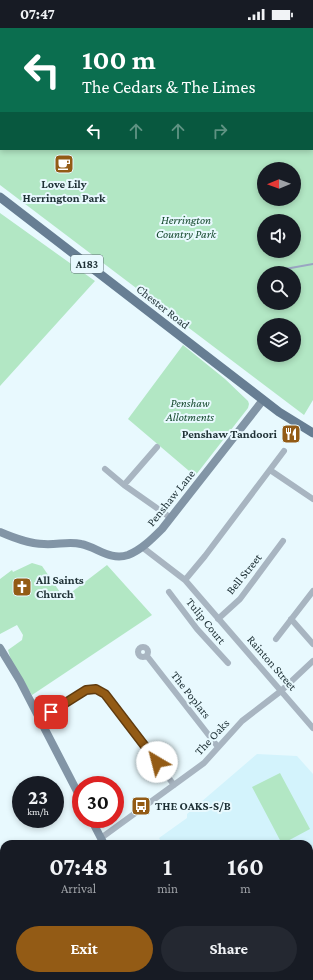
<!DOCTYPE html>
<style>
body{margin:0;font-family:"Crimson Pro",serif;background:#242831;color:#f1f3f6;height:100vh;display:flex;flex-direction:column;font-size:15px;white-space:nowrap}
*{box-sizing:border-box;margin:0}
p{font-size:13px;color:#9ea1a6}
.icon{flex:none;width:22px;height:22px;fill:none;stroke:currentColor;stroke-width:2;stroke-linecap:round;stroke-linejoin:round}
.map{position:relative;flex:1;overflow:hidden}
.details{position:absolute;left:0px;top:812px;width:313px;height:140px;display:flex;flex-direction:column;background:#171b24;border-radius:12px 12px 0 0;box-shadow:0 2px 6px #0003}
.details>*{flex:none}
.banner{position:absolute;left:0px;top:0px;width:313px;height:122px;box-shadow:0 2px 6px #0003;background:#0b6e4f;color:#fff;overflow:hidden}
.needle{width:26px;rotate:269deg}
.buttons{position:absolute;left:257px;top:134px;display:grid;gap:8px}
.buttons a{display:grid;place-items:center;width:44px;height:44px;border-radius:50%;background:#171b24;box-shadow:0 2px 6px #0003;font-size:20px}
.speed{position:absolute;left:12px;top:748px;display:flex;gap:8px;font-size:20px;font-weight:700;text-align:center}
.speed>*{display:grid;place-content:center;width:52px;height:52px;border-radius:50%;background:#171b24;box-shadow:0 2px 6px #0003;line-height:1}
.speed small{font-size:10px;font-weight:400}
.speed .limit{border:6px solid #d22;background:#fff;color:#111}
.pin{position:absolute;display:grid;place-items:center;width:34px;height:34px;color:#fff;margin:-17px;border-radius:8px;box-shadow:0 2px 6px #0006}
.me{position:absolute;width:44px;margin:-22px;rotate:323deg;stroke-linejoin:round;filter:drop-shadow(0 0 3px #0008)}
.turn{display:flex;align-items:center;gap:14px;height:84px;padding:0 16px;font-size:18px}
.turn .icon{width:52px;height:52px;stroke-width:2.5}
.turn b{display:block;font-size:28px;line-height:34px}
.lanes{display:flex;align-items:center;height:38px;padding:0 16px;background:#0003;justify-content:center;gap:20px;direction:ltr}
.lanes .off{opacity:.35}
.eta{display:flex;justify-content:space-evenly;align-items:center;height:68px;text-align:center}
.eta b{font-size:24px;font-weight:700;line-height:28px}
.button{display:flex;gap:8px;margin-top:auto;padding:8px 16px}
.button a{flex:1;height:46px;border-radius:24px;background:#935b15;color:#fff;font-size:16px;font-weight:700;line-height:46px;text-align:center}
.button a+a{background:#242831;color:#f1f3f6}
.status{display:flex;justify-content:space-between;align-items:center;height:28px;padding:0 20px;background:#171b24;direction:ltr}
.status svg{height:11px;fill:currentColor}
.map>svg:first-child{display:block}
</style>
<div class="status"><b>07:47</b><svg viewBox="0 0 49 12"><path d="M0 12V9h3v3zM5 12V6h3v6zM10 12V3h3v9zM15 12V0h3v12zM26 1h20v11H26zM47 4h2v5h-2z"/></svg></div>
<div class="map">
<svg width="313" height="952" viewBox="0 0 313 952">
<rect width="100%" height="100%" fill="#e8f9fe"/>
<!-- built -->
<path fill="#d3f3fc" d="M257 726 297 728 313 746V850L309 853V816H162L159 810 187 790V786Z"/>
<!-- green -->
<path fill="#b2e7c4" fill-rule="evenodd" d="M0 0H313V372L304 387 0 157ZM1 1H312V121H1ZM264 141H294V171H264ZM264 193H294V223H264ZM264 245H294V275H264ZM264 297H294V327H264Z
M0 185 95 253 0 358Z
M183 317 225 351 248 373 249 376 248 380 195 448 128 391Z
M32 535 42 538 64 570 107 537 152 587 32 667 12 635 8 622 22 612 23 607 17 597 0 606V551L12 542 13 544Z
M280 745 310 801 282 816 252 759Z"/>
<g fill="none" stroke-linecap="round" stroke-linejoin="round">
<!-- stream -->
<path stroke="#9aa5c2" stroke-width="2" d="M77 1 78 0
M274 243 313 236"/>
<!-- street -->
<path stroke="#a8b5c1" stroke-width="6" d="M105 441 124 457 171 490
M270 442 313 471
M124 457 157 419
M142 519 185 552 313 700
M185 552 205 528 284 423
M169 564 197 601 228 635
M218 591 240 571 283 513
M291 591 313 616
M276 611 313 563
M138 624a5 5 0 1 1 10 0a5 5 0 1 1-10 0Z
M147 628 218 719
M40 692 86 662 96 661 105 666 174 757
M101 810 204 735 242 693 281 663 313 633
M309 892 313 889
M239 952 242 948"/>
<!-- secondary -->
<path stroke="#8295a6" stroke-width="8" d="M0 504C14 510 29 516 44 516 57 517 69 513 81 516 97 519 110 533 128 527 141 522 152 511 162 501L263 372
M0 620 20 653 81 771
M91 791 104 816
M171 948 172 952"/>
<!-- primary -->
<path stroke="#677e93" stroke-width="9" d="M0 169 279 384 313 405"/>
</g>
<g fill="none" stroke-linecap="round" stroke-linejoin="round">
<!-- route casing -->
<g stroke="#603b0e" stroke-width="10">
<path id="route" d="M51 684 86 662 96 661 105 666 157 734"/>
</g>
<!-- route -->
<use href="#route" stroke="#935b15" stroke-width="7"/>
</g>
<!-- icons -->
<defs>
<g id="cafe-square" transform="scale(1)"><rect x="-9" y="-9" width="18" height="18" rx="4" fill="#935b15" stroke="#e8f9fe"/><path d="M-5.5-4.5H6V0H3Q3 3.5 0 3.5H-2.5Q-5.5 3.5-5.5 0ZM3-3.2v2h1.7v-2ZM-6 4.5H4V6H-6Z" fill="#fff"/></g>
<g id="restaurant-square" transform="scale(1)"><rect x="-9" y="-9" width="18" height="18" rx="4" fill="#935b15" stroke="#e8f9fe"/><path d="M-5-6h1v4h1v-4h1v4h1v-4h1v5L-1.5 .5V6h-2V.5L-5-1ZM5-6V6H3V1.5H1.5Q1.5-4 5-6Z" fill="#fff"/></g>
<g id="church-square" transform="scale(1)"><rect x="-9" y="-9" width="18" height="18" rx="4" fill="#935b15" stroke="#e8f9fe"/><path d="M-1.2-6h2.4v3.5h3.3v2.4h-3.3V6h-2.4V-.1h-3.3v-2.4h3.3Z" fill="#fff"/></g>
<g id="bus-square" transform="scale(1)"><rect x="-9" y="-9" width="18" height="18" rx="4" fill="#935b15" stroke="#e8f9fe"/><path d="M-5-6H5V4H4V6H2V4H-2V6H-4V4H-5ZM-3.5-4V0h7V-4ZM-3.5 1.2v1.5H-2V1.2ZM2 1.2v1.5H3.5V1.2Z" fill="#fff"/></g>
</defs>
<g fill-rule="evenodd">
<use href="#cafe-square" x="64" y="136"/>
<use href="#restaurant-square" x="291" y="406"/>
<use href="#church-square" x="22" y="559"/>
<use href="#bus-square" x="141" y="778"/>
</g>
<g text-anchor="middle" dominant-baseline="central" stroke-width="4" stroke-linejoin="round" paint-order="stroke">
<!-- shield labels -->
<rect fill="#e8f9fe" stroke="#5b6c71" stroke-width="1" x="71" y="227" width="32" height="18" rx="3"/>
<g font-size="11" font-weight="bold" fill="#1e3035">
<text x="87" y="236">A183</text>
</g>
<!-- poi labels -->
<g font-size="12" font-weight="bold" fill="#1e3035" stroke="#e8f9fe" text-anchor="start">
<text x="64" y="156" text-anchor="middle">Love Lily<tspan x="64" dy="14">Herrington Park</tspan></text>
<text x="277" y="406" text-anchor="end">Penshaw Tandoori</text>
<text x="36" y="552">All Saints<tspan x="36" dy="14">Church</tspan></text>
<text x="155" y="778">THE OAKS-S/B</text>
</g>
<!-- park labels -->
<g font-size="12" font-style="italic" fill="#15492d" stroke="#e8f9fe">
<text x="186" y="192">Herrington<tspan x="186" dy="14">Country Park</tspan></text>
<text x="190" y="375">Penshaw<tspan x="190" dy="14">Allotments</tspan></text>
</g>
<!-- street labels -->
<g font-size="12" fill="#1e3035" stroke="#e8f9fe">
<text transform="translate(163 279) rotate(38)">Chester Road</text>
<text transform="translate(171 470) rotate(-51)">Penshaw Lane</text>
<text transform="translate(244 546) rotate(-51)">Bell Street</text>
<text transform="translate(206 593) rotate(51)">Tulip Court</text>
<text transform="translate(272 635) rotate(49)">Rainton Street</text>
<text transform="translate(191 667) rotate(52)">The Poplars</text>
<text transform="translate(212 709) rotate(-47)">The Oaks</text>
</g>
</g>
</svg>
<div class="buttons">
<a><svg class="needle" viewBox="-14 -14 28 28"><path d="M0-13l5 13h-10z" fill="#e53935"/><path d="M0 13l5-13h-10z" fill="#9ea1a6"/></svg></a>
<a><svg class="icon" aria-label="sound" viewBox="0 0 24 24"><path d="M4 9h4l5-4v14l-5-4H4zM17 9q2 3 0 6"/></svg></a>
<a><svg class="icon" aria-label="search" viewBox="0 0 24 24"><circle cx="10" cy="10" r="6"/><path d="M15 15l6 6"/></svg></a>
<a><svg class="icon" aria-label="layers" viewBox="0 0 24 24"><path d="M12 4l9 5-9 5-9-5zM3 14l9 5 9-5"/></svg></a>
</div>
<div class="speed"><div>23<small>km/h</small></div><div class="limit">30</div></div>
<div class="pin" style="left:51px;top:684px;background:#d93025"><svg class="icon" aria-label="arrive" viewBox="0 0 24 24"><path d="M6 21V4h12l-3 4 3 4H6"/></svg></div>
<svg class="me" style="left:157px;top:734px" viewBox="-20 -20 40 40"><circle r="19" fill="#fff"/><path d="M0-13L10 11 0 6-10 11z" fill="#935b15"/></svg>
<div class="banner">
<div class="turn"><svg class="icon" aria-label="left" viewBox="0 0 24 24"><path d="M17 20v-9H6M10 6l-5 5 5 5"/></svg><div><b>100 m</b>The Cedars &amp; The Limes</div></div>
<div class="lanes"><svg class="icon" aria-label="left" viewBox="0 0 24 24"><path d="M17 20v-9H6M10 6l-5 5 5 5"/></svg><svg class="icon off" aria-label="ahead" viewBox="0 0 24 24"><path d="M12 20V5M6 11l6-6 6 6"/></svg><svg class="icon off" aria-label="ahead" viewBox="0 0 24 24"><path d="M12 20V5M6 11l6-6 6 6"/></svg><svg class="icon off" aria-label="right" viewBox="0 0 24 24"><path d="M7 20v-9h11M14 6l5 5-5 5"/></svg></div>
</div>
<section class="details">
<div class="eta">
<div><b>07:48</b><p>Arrival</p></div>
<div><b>1</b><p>min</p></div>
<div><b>160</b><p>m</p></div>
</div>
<div class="button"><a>Exit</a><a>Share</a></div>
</section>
</div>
